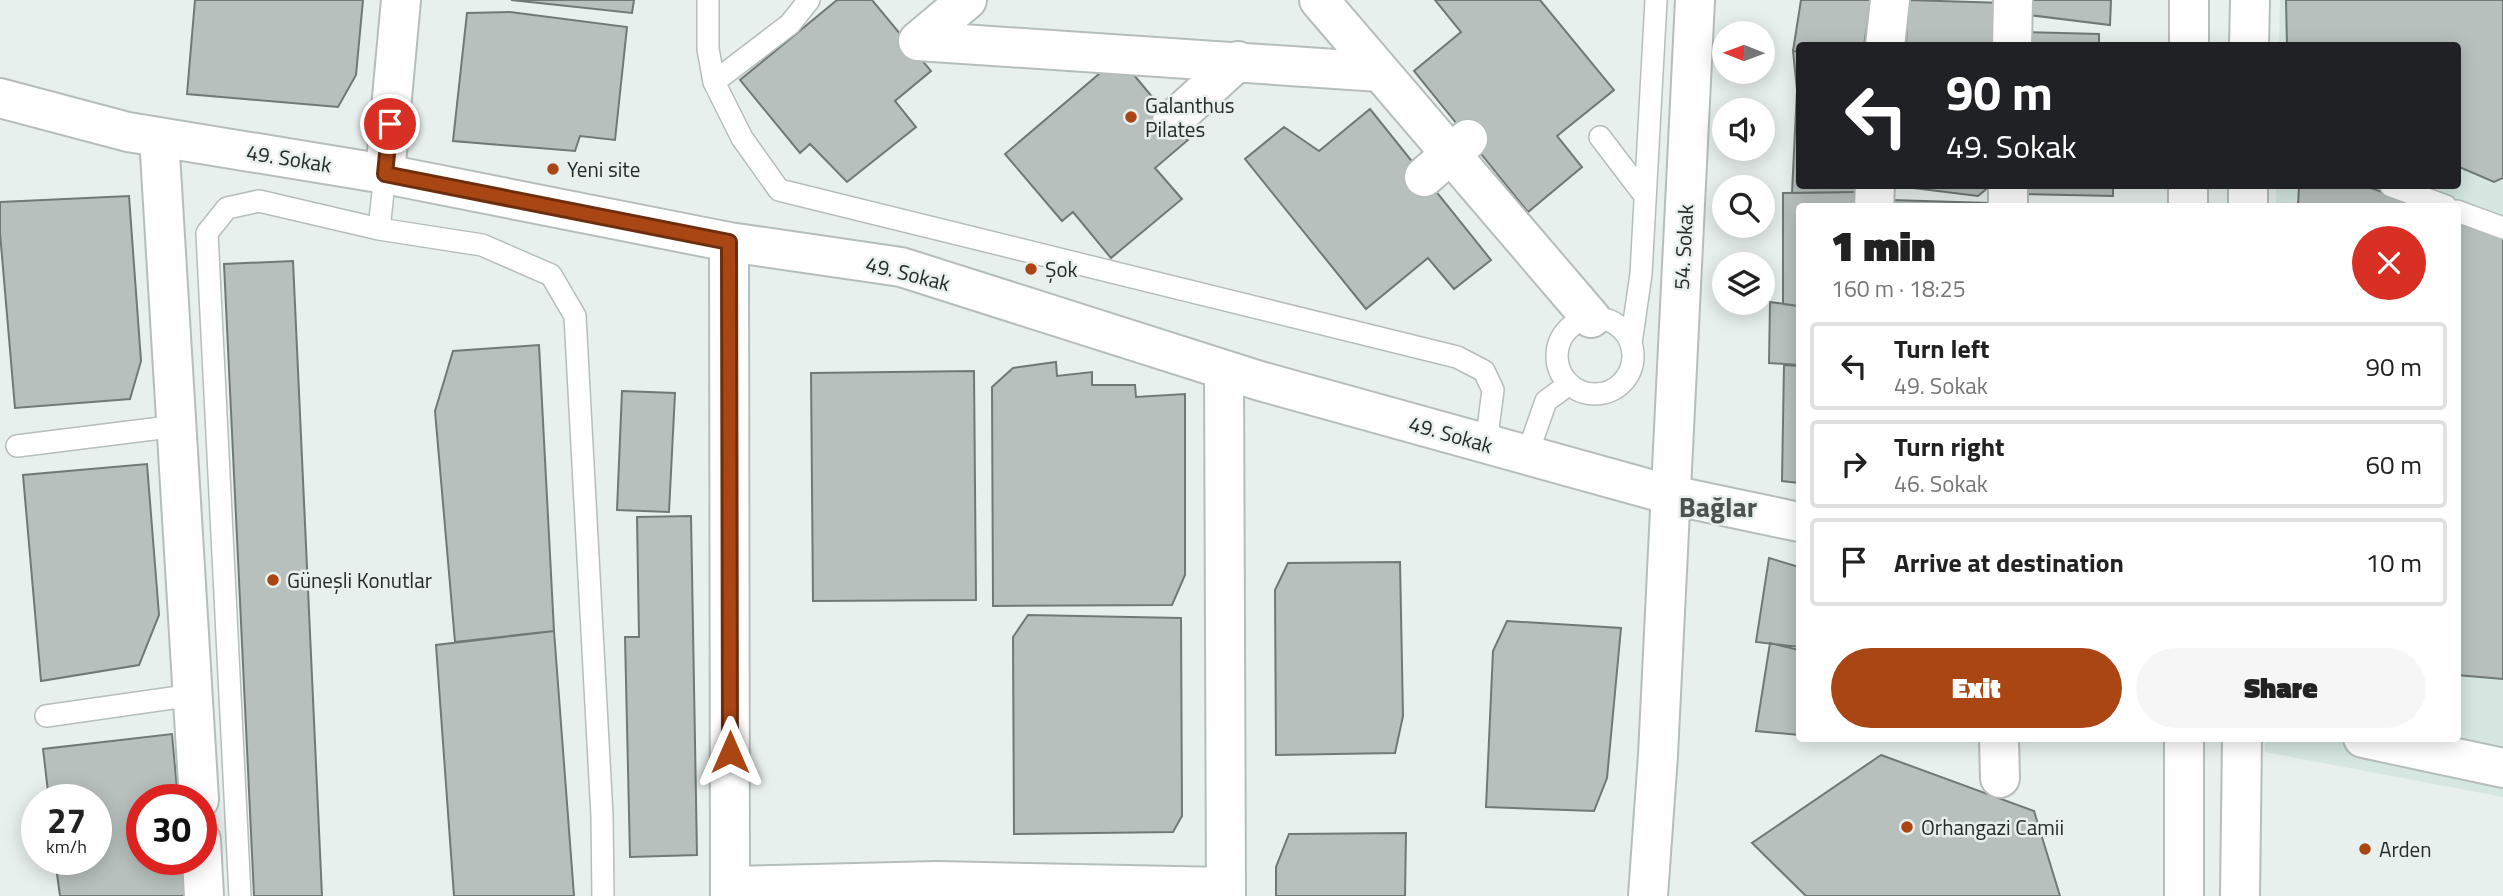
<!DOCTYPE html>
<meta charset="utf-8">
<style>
body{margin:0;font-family:"Titillium Web",sans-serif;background:#f6f6f6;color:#222;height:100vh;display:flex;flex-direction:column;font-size:26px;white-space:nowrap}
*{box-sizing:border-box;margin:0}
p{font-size:23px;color:#767676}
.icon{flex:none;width:38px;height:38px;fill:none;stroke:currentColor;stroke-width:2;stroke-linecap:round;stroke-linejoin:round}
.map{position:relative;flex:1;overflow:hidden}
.side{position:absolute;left:1796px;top:203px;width:665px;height:539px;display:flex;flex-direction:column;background:#fff;border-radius:7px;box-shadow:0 4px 18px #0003}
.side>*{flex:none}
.banner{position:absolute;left:1796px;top:42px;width:665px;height:147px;border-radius:7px;box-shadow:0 4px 18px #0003;background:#202124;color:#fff;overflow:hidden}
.needle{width:46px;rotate:271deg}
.controls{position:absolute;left:1712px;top:21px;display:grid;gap:14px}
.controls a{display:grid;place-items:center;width:63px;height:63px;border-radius:50%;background:#fff;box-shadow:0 4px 18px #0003;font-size:35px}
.speed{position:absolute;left:21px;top:784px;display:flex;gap:14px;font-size:35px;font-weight:700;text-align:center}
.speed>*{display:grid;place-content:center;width:91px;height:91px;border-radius:50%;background:#fff;box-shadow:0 4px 18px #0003;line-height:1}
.speed small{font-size:18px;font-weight:400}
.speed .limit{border:10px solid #d22;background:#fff;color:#111}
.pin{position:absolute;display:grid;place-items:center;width:60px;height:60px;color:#fff;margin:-30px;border:4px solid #fff;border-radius:50%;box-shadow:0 2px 7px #0007}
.me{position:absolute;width:77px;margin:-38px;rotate:0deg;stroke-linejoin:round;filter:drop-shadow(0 0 5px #0008)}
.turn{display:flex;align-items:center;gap:24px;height:147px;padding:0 35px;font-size:32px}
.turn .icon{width:91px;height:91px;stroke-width:2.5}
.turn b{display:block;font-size:49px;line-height:60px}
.round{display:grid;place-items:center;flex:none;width:74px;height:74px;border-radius:37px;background:#f6f6f6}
.headline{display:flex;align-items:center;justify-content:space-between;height:119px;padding:0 35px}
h1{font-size:42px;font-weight:800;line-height:52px}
.action{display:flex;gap:14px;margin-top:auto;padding:14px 35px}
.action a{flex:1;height:80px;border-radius:42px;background:#aa4614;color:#fff;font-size:28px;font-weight:800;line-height:80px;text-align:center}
.action a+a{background:#f6f6f6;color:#222}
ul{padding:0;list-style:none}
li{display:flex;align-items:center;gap:21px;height:88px;margin:0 14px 10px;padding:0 21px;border:4px solid #e0e0e0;border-radius:7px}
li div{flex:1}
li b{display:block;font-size:26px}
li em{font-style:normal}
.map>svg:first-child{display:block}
</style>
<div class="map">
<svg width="2503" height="896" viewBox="0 0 2503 896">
<rect width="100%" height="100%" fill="#e7f0ed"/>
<!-- built -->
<path fill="#d5e7e0" d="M2280 0H2503V797L2265 752V739L2457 738V206H2276V186H2457V46L2279 45Z"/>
<!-- building -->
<path fill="#b7c0bd" stroke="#717976" stroke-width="2" d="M195 0H363L356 75 338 107 187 94Z
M511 0H634L632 13Z
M837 0H872L931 71 895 101 916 127 847 182 810 144 800 153 740 80Z
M1435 0H1540L1614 90 1557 136 1582 167 1528 212 1414 71 1461 32Z
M1801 0H1871L1864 46H1799V52L1793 51Z
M1908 0 2004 3 2002 46H1906Z
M2029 0H2111L2110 25 2029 15Z
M2286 0H2503V178L2494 182 2457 166V46H2287Z
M510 12 627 27 615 140 580 136 575 151 453 141 467 13Z
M2025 32 2099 34V46H2024Z
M1793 51 1799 52V90H1797Z
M1119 57 1188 140 1155 168 1182 199 1111 258 1073 212 1062 221 1005 154Z
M1797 90H1799V186H1861V192L1792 193Z
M1370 109 1491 260 1454 289 1428 258 1366 309 1245 159 1284 127 1319 151Z
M1897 186H1990L1978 196Z
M2020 186H2113V196L2019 194Z
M2299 186H2365L2423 206H2298Z
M1861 192 1860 206H1799V306L1783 304V193Z
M129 196 141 361 130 399 15 408 0 233V202Z
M1892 200 1987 203V206H1891Z
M2457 219 2503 235V679L2457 675Z
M293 261 322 896H254L224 264Z
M1770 302 1799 306V365L1769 363Z
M539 345 554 631 455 642 435 411 453 351Z
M1056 362 1057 376 1092 372V385H1135L1136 397 1185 394V575L1172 605 993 606 992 387 1013 368Z
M1784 365 1799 366V483L1782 481Z
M974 371 976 600 813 601 811 373Z
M622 391 675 393 669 512 617 510Z
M147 464 159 615 139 665 41 681 23 475Z
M691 516 697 855 630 857 625 637H639L637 517Z
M1769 558 1799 567V647L1756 642Z
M1400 562 1403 716 1395 753 1276 755 1275 590 1288 563Z
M1028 615 1181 618 1182 816 1173 832 1014 834 1013 637Z
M1507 621 1621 628 1607 778 1594 811 1486 807 1493 651Z
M554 631 574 896H454L436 645Z
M1770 643 1799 650V735L1756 731Z
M172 734 178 800H142V859H184L186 879 184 896H60L55 859H96V800H49L43 749Z
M1881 755 2034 811 2060 896H1806L1752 843Z
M1406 833 1405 896H1276V867L1289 834Z"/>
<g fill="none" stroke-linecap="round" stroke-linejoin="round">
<!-- lane casing -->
<g stroke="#b5bebb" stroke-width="24">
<path id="lane" d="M708 0V49L714 82
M809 0 790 24 714 82 742 138 779 190 1457 357 1484 371 1493 390 1486 444
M1600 137 1645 196
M2391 186 2446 206
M2457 211 2503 228
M379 229 385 174
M1557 356a38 38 0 1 1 76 0a38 38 0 1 1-76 0Z
M1631 343 1641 274 1656 0
M17 446 177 426
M1527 455 1546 401 1568 385
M46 716 193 695
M240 896 207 233 227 208 259 201 379 229 482 245 551 275 575 316 602 816 603 896"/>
</g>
<!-- street casing -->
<g stroke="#b5bebb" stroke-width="42">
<path id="street" d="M967 0 918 41 1380 72
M1319 0 1591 318
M1885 46 1890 0
M2012 46 2013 0
M0 98 128 132 385 174 729 242 901 267 1260 381 1671 495 1799 522
M1172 121 1238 61
M159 137 199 800
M385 174 401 0
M1424 177 1468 139
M1874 206 1875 186
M2008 206V186
M729 242 730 896
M1224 370 1226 896
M1999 738 2000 778
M201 840 204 896
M730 886 937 881 1226 887
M1648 896 1658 755 1695 0"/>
</g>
<!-- secondary casing -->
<g stroke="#b5bebb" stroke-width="42">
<path id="secondary" d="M2189 46V0
M2249 46 2250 0
M2188 206V186
M2248 206V186
M2184 738V896
M2363 738 2503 768
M2240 896 2242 738"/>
</g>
<!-- lane -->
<use href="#lane" stroke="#fff" stroke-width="21"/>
<!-- street -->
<use href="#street" stroke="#fff" stroke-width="38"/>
<!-- secondary -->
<use href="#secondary" stroke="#fff" stroke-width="38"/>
</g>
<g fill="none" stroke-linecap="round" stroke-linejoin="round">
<!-- route casing -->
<g stroke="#6e2e0d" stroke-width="18">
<path id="route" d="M390 124 385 174 729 242 730 752"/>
</g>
<!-- route -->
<use href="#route" stroke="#aa4614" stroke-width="12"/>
</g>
<!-- markers -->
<g fill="#aa4614" stroke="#e7f0ed" stroke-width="2.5">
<circle cx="1131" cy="117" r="7"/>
<circle cx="553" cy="169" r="7"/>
<circle cx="1031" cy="269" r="7"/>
<circle cx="273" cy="580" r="7"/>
<circle cx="1907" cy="827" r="7"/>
<circle cx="2365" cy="849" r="7"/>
</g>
<g text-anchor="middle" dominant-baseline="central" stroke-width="5" stroke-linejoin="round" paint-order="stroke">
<!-- poi labels -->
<g font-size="21" fill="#262a28" stroke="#e7f0ed" text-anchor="start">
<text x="1145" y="105">Galanthus<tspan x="1145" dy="24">Pilates</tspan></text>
<text x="567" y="169">Yeni site</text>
<text x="1045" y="269">Şok</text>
<text x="287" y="580">Güneşli Konutlar</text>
<text x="1921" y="827">Orhangazi Camii</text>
<text x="2379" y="849">Arden</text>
</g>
<!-- street labels -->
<g font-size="21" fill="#262a28" stroke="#e7f0ed">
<text transform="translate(289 158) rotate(9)">49. Sokak</text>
<text transform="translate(1683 247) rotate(-87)">54. Sokak</text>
<text transform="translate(908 273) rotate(14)">49. Sokak</text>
<text transform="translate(1451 434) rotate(16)">49. Sokak</text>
</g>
<!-- district labels -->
<g font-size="28" font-weight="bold" fill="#4b524f" stroke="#e7f0ed">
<text x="1718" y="506">Bağlar</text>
</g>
</g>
</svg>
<div class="controls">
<a><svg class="needle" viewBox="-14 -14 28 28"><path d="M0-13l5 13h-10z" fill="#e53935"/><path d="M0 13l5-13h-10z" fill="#767676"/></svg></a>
<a><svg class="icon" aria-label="sound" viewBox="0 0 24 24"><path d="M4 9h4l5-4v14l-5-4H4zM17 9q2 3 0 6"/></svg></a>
<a><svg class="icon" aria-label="search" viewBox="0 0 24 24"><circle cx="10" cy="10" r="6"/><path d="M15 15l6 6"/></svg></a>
<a><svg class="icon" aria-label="layers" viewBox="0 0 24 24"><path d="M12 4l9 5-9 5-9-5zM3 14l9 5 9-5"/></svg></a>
</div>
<div class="speed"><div>27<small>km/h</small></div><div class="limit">30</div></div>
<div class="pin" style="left:390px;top:124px;background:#d93025"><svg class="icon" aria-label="arrive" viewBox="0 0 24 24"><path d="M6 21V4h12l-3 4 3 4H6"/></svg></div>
<svg class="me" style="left:730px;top:752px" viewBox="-20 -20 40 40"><path d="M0-17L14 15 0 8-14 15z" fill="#aa4614" stroke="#fff" stroke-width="4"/></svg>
<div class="banner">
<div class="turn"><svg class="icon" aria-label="left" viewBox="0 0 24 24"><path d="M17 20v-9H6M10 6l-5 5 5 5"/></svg><div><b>90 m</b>49. Sokak</div></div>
</div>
<section class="side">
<div class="headline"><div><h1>1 min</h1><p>160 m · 18:25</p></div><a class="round" style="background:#d93025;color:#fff"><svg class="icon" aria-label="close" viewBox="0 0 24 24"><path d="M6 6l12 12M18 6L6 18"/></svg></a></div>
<ul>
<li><svg class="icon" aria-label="left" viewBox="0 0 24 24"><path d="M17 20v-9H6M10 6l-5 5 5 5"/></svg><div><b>Turn left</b><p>49. Sokak</p></div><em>90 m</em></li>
<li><svg class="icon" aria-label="right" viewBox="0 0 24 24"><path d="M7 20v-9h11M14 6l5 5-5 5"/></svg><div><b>Turn right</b><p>46. Sokak</p></div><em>60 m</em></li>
<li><svg class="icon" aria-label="arrive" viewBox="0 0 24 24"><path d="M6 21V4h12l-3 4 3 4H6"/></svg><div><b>Arrive at destination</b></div><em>10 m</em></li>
</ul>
<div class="action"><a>Exit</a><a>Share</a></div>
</section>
</div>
